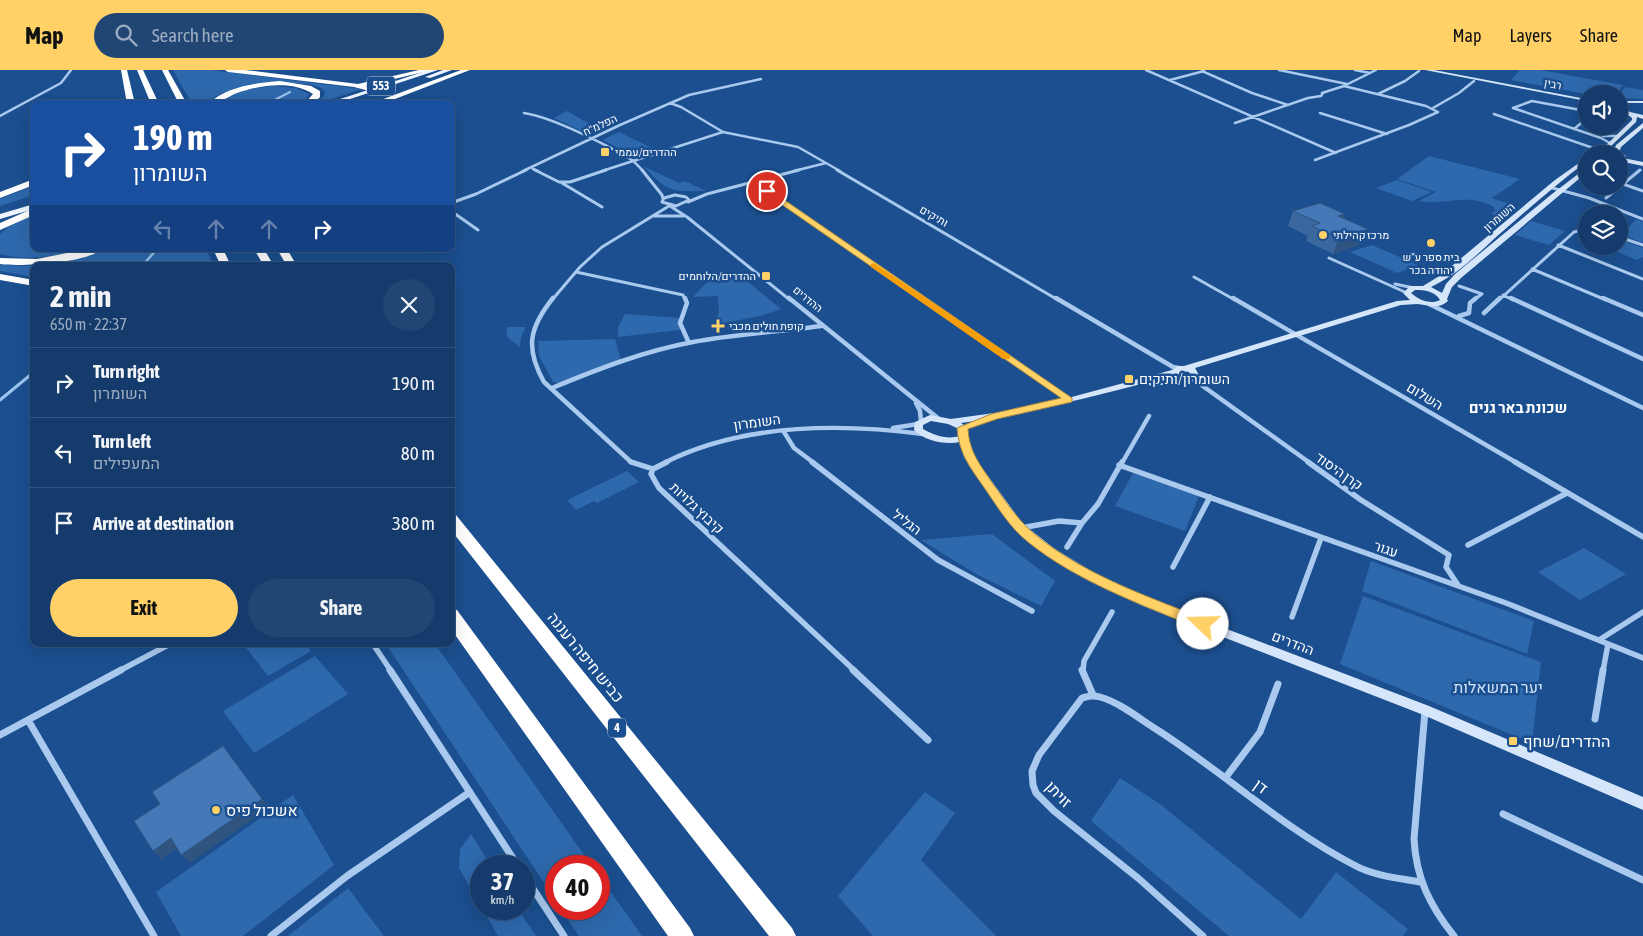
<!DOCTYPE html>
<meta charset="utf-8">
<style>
body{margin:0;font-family:"Asap Condensed",Heebo,sans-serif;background:#214673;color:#f1f3f6;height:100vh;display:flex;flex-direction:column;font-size:19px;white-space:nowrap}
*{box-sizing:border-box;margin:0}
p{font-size:16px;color:#9dadc1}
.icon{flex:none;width:28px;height:28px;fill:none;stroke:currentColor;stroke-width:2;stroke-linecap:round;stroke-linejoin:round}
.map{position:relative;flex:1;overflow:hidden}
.sheet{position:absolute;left:30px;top:192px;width:425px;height:385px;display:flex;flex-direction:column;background:#143b6b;border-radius:10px;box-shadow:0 5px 20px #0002,0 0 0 1px #33557e}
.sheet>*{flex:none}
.top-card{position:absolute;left:30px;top:30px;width:425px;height:152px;border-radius:10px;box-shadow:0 5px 20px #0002,0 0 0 1px #33557e;background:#1a4fa0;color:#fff;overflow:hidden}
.fabs{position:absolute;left:1578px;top:15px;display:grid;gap:10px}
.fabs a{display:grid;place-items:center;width:50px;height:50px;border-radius:50%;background:#143b6b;box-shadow:0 5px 20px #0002,0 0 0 1px #33557e;font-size:25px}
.speed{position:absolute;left:470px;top:785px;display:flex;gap:10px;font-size:25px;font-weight:700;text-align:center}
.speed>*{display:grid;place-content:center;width:65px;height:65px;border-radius:50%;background:#143b6b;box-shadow:0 5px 20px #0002,0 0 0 1px #33557e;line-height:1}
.speed small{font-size:12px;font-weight:400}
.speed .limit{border:8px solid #d22;background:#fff;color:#111}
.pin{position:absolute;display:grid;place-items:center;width:42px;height:42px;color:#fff;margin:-21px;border:2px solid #fff;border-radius:50%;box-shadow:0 1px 5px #0007}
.me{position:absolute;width:55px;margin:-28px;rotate:291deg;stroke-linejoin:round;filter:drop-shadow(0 0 4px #0008)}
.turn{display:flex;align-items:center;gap:18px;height:105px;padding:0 20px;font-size:22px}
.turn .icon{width:65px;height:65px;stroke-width:2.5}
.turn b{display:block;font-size:35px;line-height:42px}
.lanes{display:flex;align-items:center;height:48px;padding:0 20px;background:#0003;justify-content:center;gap:25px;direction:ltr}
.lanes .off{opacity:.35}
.round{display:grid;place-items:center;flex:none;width:52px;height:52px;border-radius:26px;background:#214673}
.headline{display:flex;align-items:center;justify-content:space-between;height:85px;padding:0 20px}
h1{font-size:30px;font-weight:700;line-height:38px}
.button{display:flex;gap:10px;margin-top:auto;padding:10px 20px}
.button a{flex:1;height:58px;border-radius:30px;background:#ffd166;color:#111;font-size:20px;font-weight:700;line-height:58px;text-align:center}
.button a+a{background:#214673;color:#f1f3f6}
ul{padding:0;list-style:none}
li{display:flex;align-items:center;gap:15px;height:70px;padding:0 20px;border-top:1px solid #33557e}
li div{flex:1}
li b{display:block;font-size:19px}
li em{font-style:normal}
header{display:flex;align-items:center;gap:30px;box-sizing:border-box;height:70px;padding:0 25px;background:#ffd166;color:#111}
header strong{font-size:24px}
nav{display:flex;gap:28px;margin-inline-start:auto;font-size:18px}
.search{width:350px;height:45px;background:#214673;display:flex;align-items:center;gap:12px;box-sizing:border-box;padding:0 18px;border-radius:28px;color:#9dadc1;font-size:19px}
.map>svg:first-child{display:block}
</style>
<header>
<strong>Map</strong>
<div class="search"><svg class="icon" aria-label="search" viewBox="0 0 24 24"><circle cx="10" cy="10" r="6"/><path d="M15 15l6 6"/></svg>Search here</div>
<nav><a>Map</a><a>Layers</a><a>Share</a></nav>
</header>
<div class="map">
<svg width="1643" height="866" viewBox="0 0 1643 866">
<rect width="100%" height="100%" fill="#1b4f8f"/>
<!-- green -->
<path fill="#2e69ad" d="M173 0H211L362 19 316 34 324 26 325 22 321 18 308 14 276 12 239 18 218 25 204 34H192Z
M1520 0H1540L1623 15 1617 24H1586L1511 10Z
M273 16 296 18 309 24 305 31 300 34H220C232 20 256 18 273 16Z
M1625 17 1643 20V29L1619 28V25Z
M567 41 602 61 590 65 554 48Z
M619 62 660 82 635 87 603 70Z
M1429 86 1520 109 1492 128 1512 135 1515 139 1501 148 1491 144 1495 141 1494 137C1467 122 1446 136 1419 131L1436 122 1397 109Z
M643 96 679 113 685 111 706 121C670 122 668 122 643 96Z
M1397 110 1432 122 1412 131 1376 118Z
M34 116V125L0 136V129Z
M34 145V179H86C58 186 29 192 0 184V164L10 156Z
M1636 149 1643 152V173L1622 165Z
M1531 151 1565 161 1549 175 1515 165Z
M1619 169 1643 178V187L1637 190 1603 176H1619Z
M1372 175 1418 195 1397 203 1350 182Z
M107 179H206L214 196H35L57 194Z
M0 195 34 196V207L0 201Z
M737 203 781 239 760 246 714 255 719 242 718 226 693 227 712 207Z
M625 244 681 248 680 260 618 267V257Z
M507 257H526L521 267 520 277C512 271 504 268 507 257Z
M615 269 621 290 558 313 553 312 539 286 538 271Z
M627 401 639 412 597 433 594 431 576 440 567 430Z
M1133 403 1199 426 1185 461 1115 436Z
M992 464 1055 511 1041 536 976 504 921 470Z
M1584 478 1626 504 1580 530 1538 502Z
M1371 491 1534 551 1527 584 1362 521Z
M1363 526 1541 592 1532 673 1340 594Z
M243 574H306L311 581 268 606Z
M386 574H435L592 796H556V831Z
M315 586 348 624 254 683 223 641Z
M1120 708 1160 734 1301 849 1336 802 1408 859 1403 866H1229L1091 751Z
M925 722 955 743 921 790 996 866H873L838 826Z
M293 725 334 795 243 866H181L156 822Z
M471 764 491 796H481V836L459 798 460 779Z
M599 805 642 866H579L561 839H599Z
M348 818 384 866H288Z
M483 839H518L536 866H498Z"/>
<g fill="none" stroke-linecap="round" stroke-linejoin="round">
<!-- stream-far2 -->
<path stroke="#9cc4f0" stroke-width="2" d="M267 34 290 22"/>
<!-- stream-far1 -->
<path stroke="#9cc4f0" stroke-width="2.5" d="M142 196 157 179"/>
<!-- stream -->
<path stroke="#9cc4f0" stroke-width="3" d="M0 330 34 302"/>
<!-- street-far4 -->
<path stroke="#a9c9ee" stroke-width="2.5" d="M1146 0 1336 83
M1279 0 1347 14
M1355 0 1370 3
M1202 1 1252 23 1288 35
M1170 10 1204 1
M1322 23 1344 16 1376 0
M1378 24 1405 11 1419 1
M670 33 681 37 723 62 798 77 840 101
M1433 38 1459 23 1474 11
M1513 38 1601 68 1610 73
M1513 38 1532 31 1586 41
M524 43C552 47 607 75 632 90 636 93 639 97 643 101
M1320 43 1387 64
M1494 44 1599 80
M0 46 61 13 71 0
M1235 53 1308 28 1321 26 1323 23
M1574 59 1586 49
M1603 66H1617
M1315 90 1409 55 1438 42 1426 36 1344 16
M533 99 538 101
M523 101 620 55 689 25 761 9
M602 101 723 62
M794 101 826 93
M1638 101 1640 100"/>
<!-- street-far3 -->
<path stroke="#a9c9ee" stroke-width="3" d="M535 100 559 112H570L606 100
M642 100 662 125 663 129
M837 100 1058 230
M754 112 924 230
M562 113 602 137
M1623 114 1643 121
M1549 117 1589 128 1643 149
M675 125 686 127 689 130 676 136 662 132 664 128Z
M1606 128 1640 100
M688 132 707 124 799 100
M451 133 476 124 526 100
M670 136 687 147 790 230
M451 141 478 160
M1593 144 1595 141
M654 146H683
M1619 167 1643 175
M1558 175 1643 209
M1329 188 1407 223
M1532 199 1606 230
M576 202 683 225 685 230
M1194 207 1235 230
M1395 214 1414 218
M1459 216 1482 224 1474 230
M1503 225 1513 230
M552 230 580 197 602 177 669 136
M1499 230 1574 162 1586 159 1584 155 1586 151"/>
<!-- street-far2 -->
<path stroke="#a9c9ee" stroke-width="4.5" d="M553 228C529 258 525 278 544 312L631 392 635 393
M685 228 687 233 680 253 689 273
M789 228 939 349
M922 228 1069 330
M1056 228 1173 297 1179 298
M1233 228 1517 393
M1511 228 1643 289
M1603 228 1643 245
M1429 234 1643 338
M1484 243 1500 228
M1459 246 1469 243 1470 233 1476 228
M1193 309 1310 393
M552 318C598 299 644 281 693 272 735 264 778 262 821 256
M916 333 920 341 921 351
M893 358 918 354
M784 362 794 378 814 393
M664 393C743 353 838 353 923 364
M1122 393 1149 346"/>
<!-- street-far1 -->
<path stroke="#a9c9ee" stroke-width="5.5" d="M631 392 653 399 651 404 659 418 855 601
M812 392 938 490 1032 541
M1308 392 1361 430 1449 485 1446 497 1458 515
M1515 392 1643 467
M1119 395 1506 533 1643 588
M653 399 667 392
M1021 458 1059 451 1082 453
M1468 475 1567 423
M1067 477 1082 453 1098 434 1122 392
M1173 497 1210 427
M1292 547 1321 468
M1599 570 1643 542
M373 574 391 601
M119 601 170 574
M1083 601 1084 591 1112 542
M1603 601 1608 574"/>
<!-- street -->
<path stroke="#a9c9ee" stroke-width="7" d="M390 600 518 796
M853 600 928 670
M1082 600 1093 625
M1425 641 1414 769C1416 808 1430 836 1454 866
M1595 649 1603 600
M28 650 154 866
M0 665 121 600
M1226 707 1260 662 1278 614
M1503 744 1643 810
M524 805 564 866
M271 866 347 806 470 722
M1203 866 1138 808 1054 741 1036 723 1033 715 1032 701 1039 685 1082 628C1089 626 1093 625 1100 627 1121 633 1141 650 1159 661 1224 703 1286 760 1354 795 1374 806 1398 808 1420 812"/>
<!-- secondary -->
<path fill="#d6e6fa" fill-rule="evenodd" d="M1425 0H1434L1586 29V31Z
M1627 31H1643V33H1628L1623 36 1630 42 1643 45V49L1637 47 1636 52 1609 78 1614 80 1616 75 1643 53V58L1621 77 1619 82 1626 86 1623 88 1643 92V96L1619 91V84L1598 82 1600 84H1594L1592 82 1595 79 1603 78 1632 50V48L1619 38V34Z
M1586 88V92C1554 116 1525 142 1495 168 1476 186 1455 206 1431 217L1442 223 1446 214 1455 204 1552 124 1586 98V103L1461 208 1452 217 1447 229 1448 231C1438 240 1428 235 1417 234 1412 234 1406 235 1401 235L1195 298 1200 307 1190 312 1152 316 1149 315V312C1087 328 1025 344 961 353L968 358V368L974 387 1023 454 1055 479 1091 501 1151 530 1429 636 1643 727V740L1421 644 1143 536 1083 507 1047 485 1015 460 964 387 960 372C945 375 925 371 914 360L915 352 930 345 951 349 994 343 1068 328 1172 300 1178 296H1184L1397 231 1410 230 1403 223 1410 216H1423L1441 205 1555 110ZM1415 220C1425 220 1435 221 1440 230 1430 235 1419 230 1411 223ZM1182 301 1189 302 1191 306C1187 308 1182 307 1180 303ZM1173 305 1175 308 1153 310ZM931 351 948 354 959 359V366C947 370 934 365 923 359V355Z"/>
<!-- primary -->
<path fill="#f0f6ff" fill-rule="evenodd" d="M429 0H438L335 34H325Z
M443 0H452L430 8 425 7Z
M34 134V139L0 149V144Z"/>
<!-- highway -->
<path fill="#fff" fill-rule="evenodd" d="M121 0H127L135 34H127Z
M137 0H143L159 34H151Z
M162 0H168L187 34H179Z
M225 0H245L358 14 419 0H432L365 16 384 20V24H381L354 17 228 2Z
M461 0H470L382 34H370Z
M280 11 311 16 320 21V27L313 34H304L313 24C292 10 260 15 237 23 227 27 219 34 208 34 227 16 256 13 280 11Z
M34 109V115L0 128V122Z
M34 138V145L0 160V153Z
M87 179H102C87 193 21 197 0 194V188L37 189Z
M213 179H223L231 196H221Z
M254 179H264L274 196H264Z
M277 179H287L297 196H287Z
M0 204 34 210V216L0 210Z
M451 444 456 445 792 858 796 866H769L451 460Z
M451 539 457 540 690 858 694 866H668L451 559Z"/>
</g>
<!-- wall -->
<path fill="#3a679d" d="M1293 141 1343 148 1361 174 1333 184 1306 171 1308 166 1288 156Z"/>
<!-- shaded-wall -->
<path fill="#305480" d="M1345 144 1339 158 1338 146Z
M1368 159 1361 174 1333 184 1339 168Z
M223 676 269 738 190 793 181 785Z
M171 768 179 777 161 789 153 781Z"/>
<!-- building -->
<path fill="#4478b7" stroke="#305480" d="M1320 133 1345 144 1338 146 1368 159 1339 168 1312 156 1320 153 1293 141Z
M223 676 262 729 181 785 171 768 153 781 134 751 160 734 152 722Z"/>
<!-- route -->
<path fill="#ffd166" stroke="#a68842" d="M765 120H770L1072 328V332L997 349 968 359C969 382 981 396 993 414 1006 432 1019 452 1037 466 1085 505 1151 528 1208 550L1210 554 1208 558H1198C1142 535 1076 511 1028 472 1009 457 997 436 983 416 969 396 959 383 957 358L991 344 1061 328 765 123Z"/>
<!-- slow -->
<path fill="#f59e0b" d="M874 193 1010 285V289H1003L871 197V194Z"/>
<!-- markers -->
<g fill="#ffd166" stroke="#1b4f8f" stroke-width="2">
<rect x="600" y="77" width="10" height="10" rx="2.5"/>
<circle cx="1323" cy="165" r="5"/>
<circle cx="1431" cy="173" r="5"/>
<rect x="761" y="201" width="10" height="10" rx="2.5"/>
<path d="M715.5 248.5h5v5h5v5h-5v5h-5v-5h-5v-5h5z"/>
<rect x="1124" y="304" width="10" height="10" rx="2.5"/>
<rect x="1508" y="666" width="10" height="10" rx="2.5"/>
<circle cx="216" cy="740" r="5"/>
</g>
<g text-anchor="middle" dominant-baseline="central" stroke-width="5" stroke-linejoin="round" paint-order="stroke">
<!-- far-street labels -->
<g font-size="11" fill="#fff" stroke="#1b4f8f">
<text transform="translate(1553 14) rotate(11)">רבין</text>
<text transform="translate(600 55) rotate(-25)">הפלמ"ח</text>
<text transform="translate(934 146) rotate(30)">ותיקים</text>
<text transform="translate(1499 147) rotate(-41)">השומרון</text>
<text transform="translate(808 229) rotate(39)">ההדרים</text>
</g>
<!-- far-poi labels -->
<g font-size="11" fill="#fff" stroke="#1b4f8f" text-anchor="start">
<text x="615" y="82">ההדרים/עממי</text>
<text x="1333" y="165">מרכז קהילתי</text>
<text x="1431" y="187" text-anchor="middle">בית ספר ע"ש<tspan x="1431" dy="13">יהודה בכר</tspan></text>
<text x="756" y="206" text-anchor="end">ההדרים/הלוחמים</text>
<text x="729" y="256">קופת חולים מכבי</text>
</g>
<!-- shield labels -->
<g fill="#1b4f8f" stroke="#bbcadd" stroke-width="1">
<rect x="367" y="6.5" width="28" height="19" rx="4"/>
<rect x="608" y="648.5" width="18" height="19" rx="4"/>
</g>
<g font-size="12" font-weight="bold" fill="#fff">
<text x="381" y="16">553</text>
<text x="617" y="658">4</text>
</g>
<!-- poi labels -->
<g font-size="14" fill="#fff" stroke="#1b4f8f" text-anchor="start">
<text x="1139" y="309">השומרון/ותיקים</text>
</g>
<!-- street labels -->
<g font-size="14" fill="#fff" stroke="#1b4f8f">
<text transform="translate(1425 326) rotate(31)">השלום</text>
<text transform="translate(757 352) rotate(-8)">השומרון</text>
<text transform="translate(1339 401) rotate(35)">קרן היסוד</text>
<text transform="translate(697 438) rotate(43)">קיבוץ גלויות</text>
<text transform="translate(907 452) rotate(37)">הגליל</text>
<text transform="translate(1386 479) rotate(19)">עגור</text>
<text transform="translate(1293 573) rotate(21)">ההדרים</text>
</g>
<!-- neighbourhood labels -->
<g font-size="15" font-weight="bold" fill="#fff" stroke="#1b4f8f">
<text x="1518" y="337">שכונת באר גנים</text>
</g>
<!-- near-street labels -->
<g font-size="16" fill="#fff" stroke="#1b4f8f">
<text transform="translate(586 587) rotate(51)">כביש חיפה רעננה</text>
<text transform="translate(1261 716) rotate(36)">דן</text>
<text transform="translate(1059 724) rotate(46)">זויתן</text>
</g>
<!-- near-park labels -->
<g font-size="16" fill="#cfe3fa" stroke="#1b4f8f">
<text x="1498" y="617">יער המשאלות</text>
</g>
<!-- near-poi labels -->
<g font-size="16" fill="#fff" stroke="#1b4f8f" text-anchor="start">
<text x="1523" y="671">ההדרים/שחף</text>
<text x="226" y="740">אשכול פיס</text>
</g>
</g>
</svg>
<div class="fabs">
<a><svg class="icon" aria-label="sound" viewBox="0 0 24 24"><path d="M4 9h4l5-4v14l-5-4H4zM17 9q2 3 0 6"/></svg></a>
<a><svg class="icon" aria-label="search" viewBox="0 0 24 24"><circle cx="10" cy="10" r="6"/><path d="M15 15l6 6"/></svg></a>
<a><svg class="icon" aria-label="layers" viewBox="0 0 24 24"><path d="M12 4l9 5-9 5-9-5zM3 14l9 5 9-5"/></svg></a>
</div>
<div class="speed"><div>37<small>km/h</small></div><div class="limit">40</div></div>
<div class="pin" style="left:767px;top:121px;background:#d93025"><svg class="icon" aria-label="arrive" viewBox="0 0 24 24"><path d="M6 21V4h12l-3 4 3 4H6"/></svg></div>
<svg class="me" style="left:1203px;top:554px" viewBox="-20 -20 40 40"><circle r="19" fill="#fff"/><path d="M0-13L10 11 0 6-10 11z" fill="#ffd166"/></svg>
<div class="top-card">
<div class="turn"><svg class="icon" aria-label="right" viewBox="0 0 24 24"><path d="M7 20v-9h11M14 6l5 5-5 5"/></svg><div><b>190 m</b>השומרון</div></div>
<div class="lanes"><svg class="icon off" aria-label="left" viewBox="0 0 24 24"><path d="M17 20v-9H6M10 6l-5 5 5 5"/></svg><svg class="icon off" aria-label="ahead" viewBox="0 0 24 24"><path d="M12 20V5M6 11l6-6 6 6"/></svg><svg class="icon off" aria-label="ahead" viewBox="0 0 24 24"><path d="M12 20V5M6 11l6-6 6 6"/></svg><svg class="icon" aria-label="right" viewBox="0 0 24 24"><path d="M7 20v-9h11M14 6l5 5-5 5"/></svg></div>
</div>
<section class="sheet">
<div class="headline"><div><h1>2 min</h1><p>650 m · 22:37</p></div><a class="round"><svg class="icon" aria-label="close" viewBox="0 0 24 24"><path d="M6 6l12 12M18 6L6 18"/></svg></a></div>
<ul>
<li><svg class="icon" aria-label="right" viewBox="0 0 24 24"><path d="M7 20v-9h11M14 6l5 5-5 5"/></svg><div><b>Turn right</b><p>השומרון</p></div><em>190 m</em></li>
<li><svg class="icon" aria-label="left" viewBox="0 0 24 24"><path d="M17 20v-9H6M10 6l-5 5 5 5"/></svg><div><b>Turn left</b><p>המעפילים</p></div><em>80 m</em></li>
<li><svg class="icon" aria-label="arrive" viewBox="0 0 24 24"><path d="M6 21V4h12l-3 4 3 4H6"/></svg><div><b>Arrive at destination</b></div><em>380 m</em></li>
</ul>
<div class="button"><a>Exit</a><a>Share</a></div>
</section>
</div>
